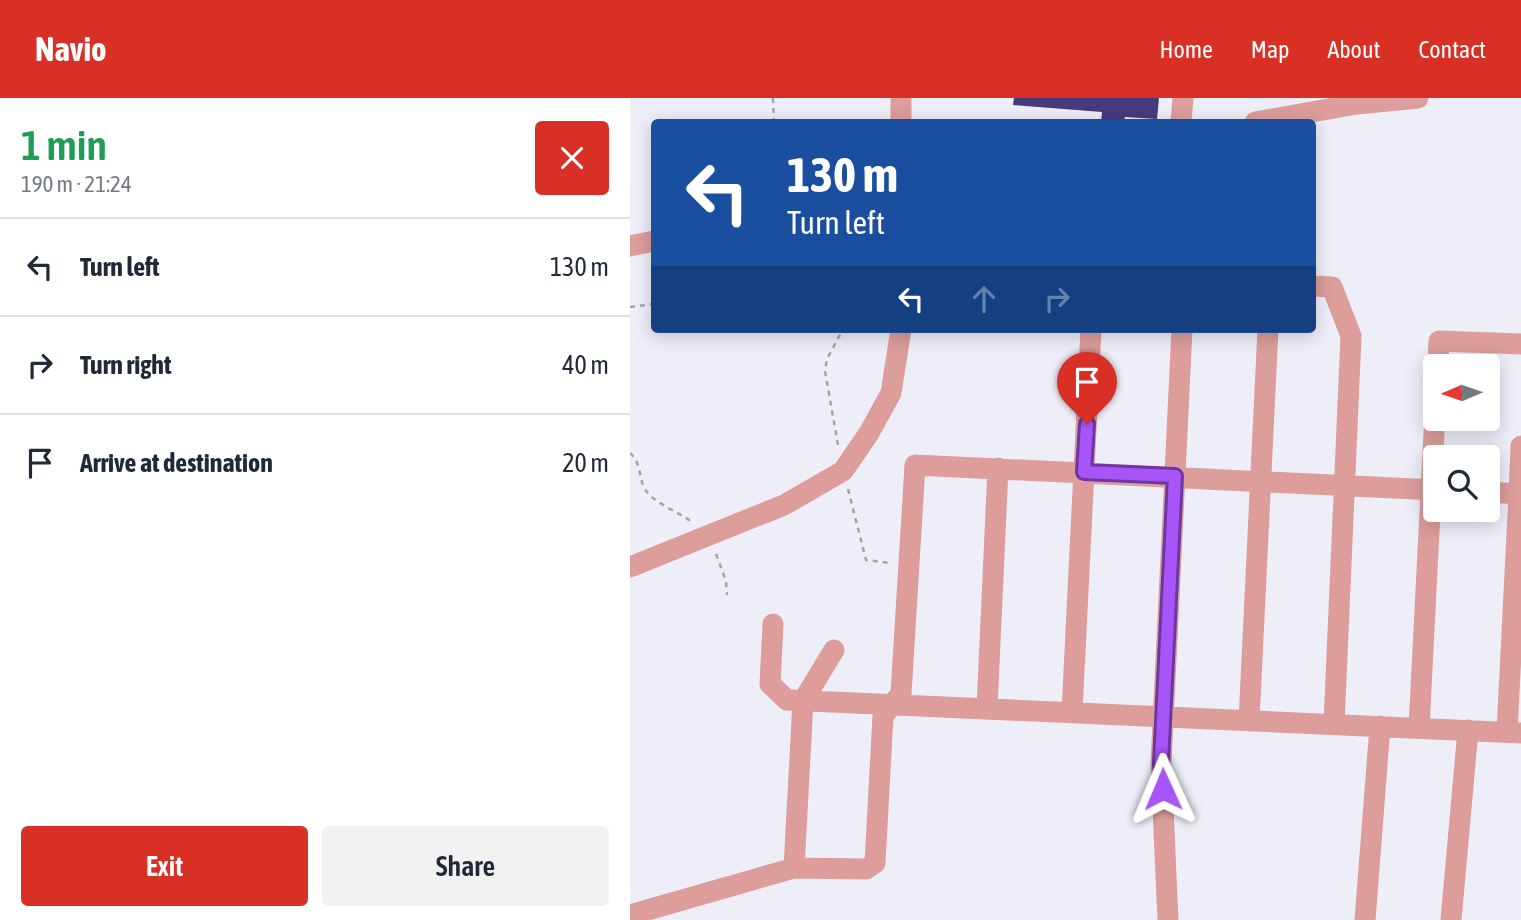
<!DOCTYPE html>
<meta charset="utf-8">
<style>
body{margin:0;font-family:"Asap Condensed",sans-serif;background:#f2f2f3;color:#1f2937;height:100vh;display:flex;flex-direction:column;font-size:26px;white-space:nowrap}
*{box-sizing:border-box;margin:0}
p{font-size:23px;color:#747a83}
.icon{flex:none;width:38px;height:38px;fill:none;stroke:currentColor;stroke-width:2;stroke-linecap:round;stroke-linejoin:round}
.map{position:relative;flex:1;overflow:hidden}
.side{display:flex;flex-direction:column;background:#fff;width:630px}
.side>*{flex:none}
.hud{position:absolute;left:21px;top:21px;width:665px;height:214px;border-radius:7px;box-shadow:0 4px 18px #0003;background:#1a4fa0;color:#fff;overflow:hidden}
.needle{width:46px;rotate:268deg}
.controls{position:absolute;left:793px;top:256px;display:grid;gap:14px}
.controls a{display:grid;place-items:center;width:77px;height:77px;border-radius:7px;background:#fff;box-shadow:0 4px 18px #0003;font-size:35px}
.pin{position:absolute;display:grid;place-items:center;width:60px;height:60px;color:#fff;margin:-72px -30px;border-radius:50% 50% 50% 0;rotate:-45deg;box-shadow:0 0 7px #0007}
.pin .icon{rotate:45deg}
.me{position:absolute;width:77px;margin:-38px;rotate:359deg;stroke-linejoin:round;filter:drop-shadow(0 0 5px #0008)}
.turn{display:flex;align-items:center;gap:24px;height:147px;padding:0 21px;font-size:32px}
.turn .icon{width:91px;height:91px;stroke-width:2.5}
.turn b{display:block;font-size:49px;line-height:60px}
.lanes{display:flex;align-items:center;height:66px;padding:0 21px;background:#0003;justify-content:center;gap:35px;direction:ltr}
.lanes .off{opacity:.35}
.round{display:grid;place-items:center;flex:none;width:74px;height:74px;border-radius:7px;background:#f2f2f3}
.overview{display:flex;align-items:center;justify-content:space-between;height:119px;padding:0 21px}
h1{font-size:42px;font-weight:600;line-height:52px;color:#1e9e55}
.cta{display:flex;gap:14px;margin-top:auto;padding:14px 21px}
.cta a{flex:1;height:80px;border-radius:7px;background:#d93025;color:#fff;font-size:28px;font-weight:600;line-height:80px;text-align:center}
.cta a+a{background:#f2f2f3;color:#1f2937}
ul{padding:0;list-style:none}
li{display:flex;align-items:center;gap:21px;height:98px;padding:0 21px;border-top:2px solid #e0e1e3}
li div{flex:1}
li b{display:block;font-size:26px}
li em{font-style:normal}
header{display:flex;align-items:center;gap:42px;box-sizing:border-box;height:98px;padding:0 35px;background:#d93025;color:#fff}
header strong{font-size:33px}
nav{display:flex;gap:38px;margin-inline-start:auto;font-size:24px}
main{display:flex;flex:1;min-height:0}
.map>svg:first-child{display:block}
</style>
<header>
<strong>Navio</strong>
<nav><a>Home</a><a>Map</a><a>About</a><a>Contact</a></nav>
</header>
<main>
<section class="side">
<div class="overview"><div><h1>1 min</h1><p>190 m · 21:24</p></div><a class="round" style="background:#d93025;color:#fff"><svg class="icon" aria-label="close" viewBox="0 0 24 24"><path d="M6 6l12 12M18 6L6 18"/></svg></a></div>
<ul>
<li><svg class="icon" aria-label="left" viewBox="0 0 24 24"><path d="M17 20v-9H6M10 6l-5 5 5 5"/></svg><div><b>Turn left</b></div><em>130 m</em></li>
<li><svg class="icon" aria-label="right" viewBox="0 0 24 24"><path d="M7 20v-9h11M14 6l5 5-5 5"/></svg><div><b>Turn right</b></div><em>40 m</em></li>
<li><svg class="icon" aria-label="arrive" viewBox="0 0 24 24"><path d="M6 21V4h12l-3 4 3 4H6"/></svg><div><b>Arrive at destination</b></div><em>20 m</em></li>
</ul>
<div class="cta"><a>Exit</a><a>Share</a></div>
</section>
<div class="map">
<svg width="891" height="822" viewBox="0 0 891 822">
<rect width="100%" height="100%" fill="#eeeef9"/>
<!-- building -->
<path fill="#473a7d" d="M384 0H529L527 21 495 19 494 24H471L472 14 383 7Z"/>
<g fill="none" stroke-linecap="round" stroke-linejoin="round">
<!-- path -->
<path stroke="#a4a3ac" stroke-width="2.5" stroke-dasharray="5 5" stroke-linecap="butt" d="M143 0 144 24
M0 209 24 206
M208 347 195 273 197 261 213 231
M0 355C12 366 8 379 15 391 23 405 49 414 62 424
M218 391 236 462 260 465
M86 456 96 483 97 497"/>
<!-- minor -->
<path stroke="#dc9d9b" stroke-width="21" d="M271 0V24
M551 24 553 0
M625 24 727 6 788 0
M0 148 24 143
M682 188 702 189 721 238 704 626
M808 268 809 243 891 246
M858 394 889 396 877 634
M889 396 891 348
M0 469 154 407 213 373 239 335 261 295 271 231
M143 526 140 586 157 602 891 635
M357 610 368 370
M442 614 461 231
M619 623 638 231
M789 630 805 315
M164 770 173 603 204 552
M0 817 164 770 236 771 245 765 253 618 271 596 285 367 805 392
M538 822 531 665 552 231
M735 822 750 628
M821 822 838 632"/>
</g>
<g fill="none" stroke-linecap="round" stroke-linejoin="round">
<!-- route casing -->
<g stroke="#6d37a1" stroke-width="18">
<path id="route" d="M457 326 454 374 545 378 531 665 533 691"/>
</g>
<!-- route -->
<use href="#route" stroke="#a855f7" stroke-width="12"/>
</g>
</svg>
<div class="controls">
<a><svg class="needle" viewBox="-14 -14 28 28"><path d="M0-13l5 13h-10z" fill="#e53935"/><path d="M0 13l5-13h-10z" fill="#747a83"/></svg></a>
<a><svg class="icon" aria-label="search" viewBox="0 0 24 24"><circle cx="10" cy="10" r="6"/><path d="M15 15l6 6"/></svg></a>
</div>
<div class="pin" style="left:457px;top:326px;background:#d93025"><svg class="icon" aria-label="arrive" viewBox="0 0 24 24"><path d="M6 21V4h12l-3 4 3 4H6"/></svg></div>
<svg class="me" style="left:533px;top:691px" viewBox="-20 -20 40 40"><path d="M0-17L14 15 0 8-14 15z" fill="#a855f7" stroke="#fff" stroke-width="4"/></svg>
<div class="hud">
<div class="turn"><svg class="icon" aria-label="left" viewBox="0 0 24 24"><path d="M17 20v-9H6M10 6l-5 5 5 5"/></svg><div><b>130 m</b>Turn left</div></div>
<div class="lanes"><svg class="icon" aria-label="left" viewBox="0 0 24 24"><path d="M17 20v-9H6M10 6l-5 5 5 5"/></svg><svg class="icon off" aria-label="ahead" viewBox="0 0 24 24"><path d="M12 20V5M6 11l6-6 6 6"/></svg><svg class="icon off" aria-label="right" viewBox="0 0 24 24"><path d="M7 20v-9h11M14 6l5 5-5 5"/></svg></div>
</div>
</div>
</main>
